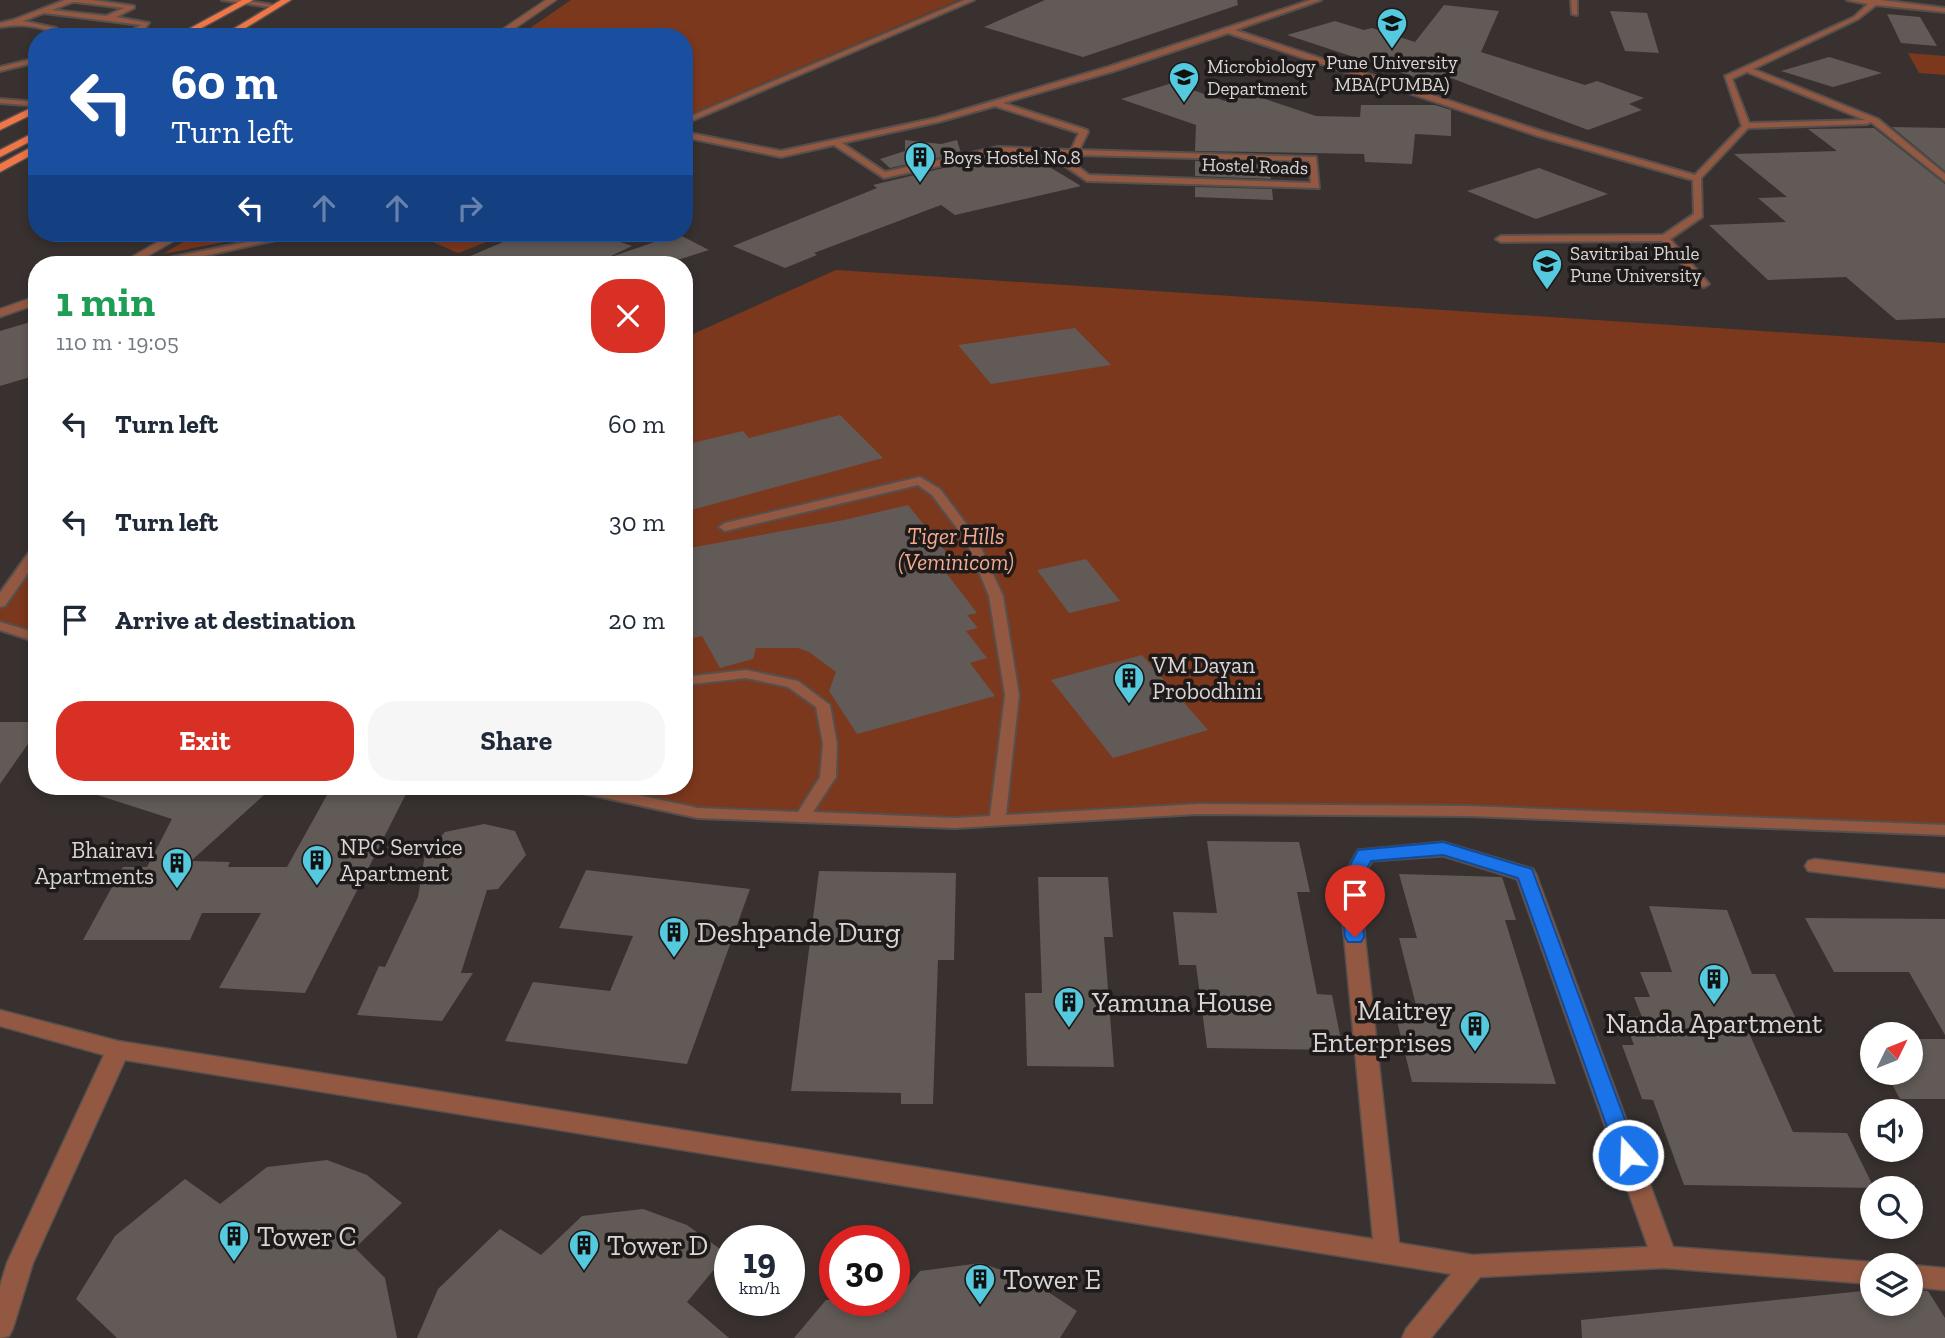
<!DOCTYPE html>
<meta charset="utf-8">
<style>
body{margin:0;font-family:"Zilla Slab",serif;background:#f6f6f7;color:#1f2937;height:100vh;display:flex;flex-direction:column;font-size:26px;white-space:nowrap}
*{box-sizing:border-box;margin:0}
p{font-size:23px;color:#747a83}
.icon{flex:none;width:38px;height:38px;fill:none;stroke:currentColor;stroke-width:2;stroke-linecap:round;stroke-linejoin:round}
.map{position:relative;flex:1;overflow:hidden}
.sheet{position:absolute;left:28px;top:256px;width:665px;height:539px;display:flex;flex-direction:column;background:#fff;border-radius:28px;box-shadow:0 4px 10px #0003}
.sheet>*{flex:none}
.guide{position:absolute;left:28px;top:28px;width:665px;height:214px;border-radius:28px;box-shadow:0 4px 10px #0003;background:#1a4fa0;color:#fff;overflow:hidden}
.needle{width:46px;rotate:47deg}
.buttons{position:absolute;left:1860px;top:1022px;display:grid;gap:14px}
.buttons a{display:grid;place-items:center;width:63px;height:63px;border-radius:50%;background:#fff;box-shadow:0 4px 10px #0003;font-size:35px}
.speed{position:absolute;left:714px;top:1225px;display:flex;gap:14px;font-size:35px;font-weight:700;text-align:center}
.speed>*{display:grid;place-content:center;width:91px;height:91px;border-radius:50%;background:#fff;box-shadow:0 4px 10px #0003;line-height:1}
.speed small{font-size:18px;font-weight:400}
.speed .limit{border:10px solid #d22;background:#fff;color:#111}
.pin{position:absolute;display:grid;place-items:center;width:60px;height:60px;color:#fff;margin:-72px -30px;border-radius:50% 50% 50% 0;rotate:-45deg;box-shadow:0 0 7px #0007}
.pin .icon{rotate:45deg}
.me{position:absolute;width:77px;margin:-38px;rotate:340deg;stroke-linejoin:round;filter:drop-shadow(0 0 5px #0008)}
.turn{display:flex;align-items:center;gap:24px;height:147px;padding:0 28px;font-size:32px}
.turn .icon{width:91px;height:91px;stroke-width:2.5}
.turn b{display:block;font-size:49px;line-height:60px}
.lanes{display:flex;align-items:center;height:66px;padding:0 28px;background:#0003;justify-content:center;gap:35px;direction:ltr}
.lanes .off{opacity:.35}
.round{display:grid;place-items:center;flex:none;width:74px;height:74px;border-radius:28px;background:#f6f6f7}
.headline{display:flex;align-items:center;justify-content:space-between;height:119px;padding:0 28px}
h1{font-size:42px;font-weight:700;line-height:52px;color:#1e9e55}
.button{display:flex;gap:14px;margin-top:auto;padding:14px 28px}
.button a{flex:1;height:80px;border-radius:28px;background:#d93025;color:#fff;font-size:28px;font-weight:700;line-height:80px;text-align:center}
.button a+a{background:#f6f6f7;color:#1f2937}
ul{padding:0;list-style:none}
li{display:flex;align-items:center;gap:21px;height:98px;padding:0 28px}
li div{flex:1}
li b{display:block;font-size:26px}
li em{font-style:normal}
.map>svg:first-child{display:block}
</style>
<div class="map">
<svg width="1945" height="1338" viewBox="0 0 1945 1338">
<rect width="100%" height="100%" fill="#38312f"/>
<!-- green -->
<path fill="#7c381d" d="M571 0H959L684 117V37H517Z
M1908 53 1945 56V75L1919 73Z
M198 233H270L163 254Z
M428 233H510L458 253 419 236Z
M836 270 1945 343V830L1469 811 1198 809 997 821 698 813 574 786H684V338Z
M37 550V638L0 626V603Z"/>
<!-- building -->
<path fill="#615a57" d="M1045 0H1237L1238 5 1083 57 984 27Z
M1444 5 1499 11 1481 52 1585 85 1597 81 1644 98 1629 104 1642 110 1588 130 1451 78V89L1287 35 1335 21 1364 30 1372 28 1415 42Z
M1610 11 1647 13 1659 53 1625 51Z
M1887 14 1920 17 1937 46 1901 43Z
M1829 57 1882 73 1833 87 1781 71Z
M1172 83 1225 101 1247 93 1316 116 1360 117 1361 105H1435L1451 110V136L1415 134 1412 164 1365 162 1364 154 1195 151 1196 125 1121 99Z
M1892 127 1945 128V171Z
M1874 128 1945 184V318L1896 320 1846 277 1768 280 1709 225 1786 222 1758 198 1787 197 1734 154 1837 151 1808 129Z
M905 140 941 144 957 140 961 153 890 168 880 159 905 151Z
M1009 156 1033 157 1081 186 955 215 941 205 814 253 817 255 785 268 733 246 877 188 873 185 964 163 965 165Z
M1195 161 1269 163 1271 179 1195 176Z
M1539 168 1608 194 1536 219 1467 191Z
M1195 187 1272 189 1273 200 1195 197Z
M524 233H594L632 246 605 259 678 234 709 250 665 264H602L601 260 592 264H452Z
M37 320V375L0 386V331Z
M1075 328 1111 365 991 384 958 345Z
M840 415 883 458 684 512V445L743 431 749 438Z
M908 505 950 557 937 561 977 613 967 615 978 628 966 631 987 658 970 663 995 696 857 734 829 691 836 672 809 652 798 648H756L753 659 720 668 702 636 684 640V549L844 520Z
M1086 559 1120 601 1069 613 1037 570Z
M1142 655 1208 730 1113 758 1051 680Z
M0 722H37V731L0 784Z
M86 786H274L191 861 230 862 228 867H287L332 786H410L305 993 219 988 261 913H202L190 940H83L123 867H147L172 819 85 791Z
M484 824 515 831 526 855 498 889 487 890 461 973H473L442 1021 357 1015 379 966 385 967 418 897 425 854 445 832Z
M1207 841 1299 842 1310 892H1297L1317 994 1332 995 1343 1050 1207 1048 1196 965H1179L1173 912 1217 913Z
M586 870 750 889 687 1064 505 1041 533 982 610 991 633 936 559 928Z
M819 871 956 873 954 960H938L933 1104H901V1093L791 1091Z
M1399 874 1502 877 1516 920H1505L1556 1084 1412 1082 1397 1021H1420L1399 938H1417Z
M1038 877H1108L1113 937H1104L1114 1067 1027 1066 1025 993H1042Z
M1649 906 1727 910 1752 974H1775L1803 1034 1749 1033 1793 1132 1847 1133 1874 1188 1684 1185 1653 1100 1642 1099 1622 1045H1634L1623 1016 1642 1017 1634 997H1650L1640 972H1672Z
M1805 918 1945 919V1035L1909 972H1834Z
M1911 1039H1945V1099H1900L1886 1073H1911Z
M327 1160 367 1175 402 1203 355 1248 385 1278 397 1338H117L76 1299 115 1236 185 1179 220 1204 267 1167Z
M643 1209 687 1225 727 1254 687 1302 729 1338H417L438 1289 500 1229 541 1255 582 1216Z
M981 1263 1030 1280 1077 1311 1060 1338H794L826 1300H866L886 1312 920 1271Z
M1872 1290V1304H1911V1290L1928 1291 1945 1318V1338H1582L1581 1320Z"/>
<g fill="none" stroke-linecap="round" stroke-linejoin="round">
<!-- service casing -->
<g stroke="#554f4d" stroke-width="4">
<path id="service" d="M65 0H92L134 6V8L116 17 149 23C143 33 131 37 121 37L141 25 44 13 23 21 56 28 68 37C61 37 59 35 52 32 36 25 17 24 0 27V23L13 20ZM73 2H75L124 8 106 16 52 10Z
M222 0H242L279 6 276 8Z
M965 0H974L684 124V119Z
M1311 0H1321L1235 30 1544 132 1695 175 1742 126 1725 76 1854 17 1868 4 1847 0H1880L1945 8V12L1876 5 1858 19 1753 69 1878 119 1945 174V181L1871 122 1867 124 1748 128 1701 178 1702 217 1670 239 1709 284 1704 287 1701 286 1662 241 1501 242 1496 239 1501 236 1663 235 1694 214 1693 180 1538 136 1228 33 1114 71 1003 103 1087 130 1088 132 1079 150 1316 157 1319 188 1087 181 1065 166 1068 155 998 153 884 178 834 145 781 157 684 137V132L781 151 936 118 1108 67ZM1747 72 1865 120 1749 123 1732 79ZM995 106 1079 133 1071 150 998 147 885 172 842 143 938 122ZM1077 155 1309 161 1311 183 1089 175 1073 163Z
M1571 0H1577V15L1572 14Z
M37 58V62L0 71V67Z
M0 99 37 102V106L0 103Z
M291 233H308L167 264H149L154 261Z
M920 477 940 489 976 537 1003 596 1019 695 1006 815 1198 804 1469 806 1945 825V835L1469 816 1198 814 955 828 698 818 569 790 567 786H596L698 808 798 812 820 777 823 744 816 707 788 687 746 678 684 685V677L746 670 798 681 830 705 837 744 836 777 813 812 955 818 990 816 1005 695 989 596 966 540 932 495 918 485 725 531 719 527 725 523Z
M37 546V560L5 606 0 607V593L33 547Z
M0 622 37 633V642L0 630Z"/>
</g>
<!-- minor casing -->
<g stroke="#554f4d" stroke-width="3">
<path id="minor" d="M546 0H556L502 37H491Z
M173 233H187L134 264H120Z
M37 296V304L0 317V309Z
M1443 842 1533 869 1536 874 1673 1247 1872 1262 1881 1265H1872V1284L1664 1268 1480 1277 1431 1338H1402L1406 1329 1451 1274 125 1060 33 1263 13 1328 9 1336 0 1338V1286L7 1263 104 1055 0 1026V1010L118 1041 1373 1239 1339 884 1358 850ZM1443 856 1517 879 1648 1247 1473 1255 1399 1243 1359 884 1372 861Z
M1815 859 1945 874V888L1808 871 1805 866 1808 861Z
M1909 1265H1911L1945 1268V1290L1911 1287Z"/>
</g>
<!-- primary casing -->
<g stroke="#554f4d" stroke-width="3">
<path id="primary" d="M242 0H253L185 37H174Z
M281 0H291L231 37H220Z
M37 105V112L0 130V123Z
M37 131V138L0 157V150Z
M37 144V152L0 172V164Z"/>
</g>
<!-- service -->
<use href="#service" fill="#925842" fill-rule="evenodd"/>
<!-- minor -->
<use href="#minor" fill="#925842" fill-rule="evenodd"/>
<!-- primary -->
<use href="#primary" fill="#ef7647" fill-rule="evenodd"/>
</g>
<!-- route -->
<path fill="#1a73e8" stroke="#114b97" stroke-width="2" d="M1443 842 1532 869 1638 1155 1635 1161 1628 1164 1620 1161 1617 1155 1518 878 1443 855 1371 861 1359 884 1364 937 1361 942H1348L1345 937 1340 884 1358 850Z"/>
<!-- icons -->
<defs>
<g id="university-pin" transform="scale(1.575)"><path d="M0 17L-7.5 6A9.5 9.5 0 1 1 7.5 6Z" fill="#55cadf" stroke="#1d1a19"/><path d="M0-5L7-2L0 1L-7-2ZM-4 1L0 2.5L4 1V4Q0 6-4 4Z" fill="#111"/></g>
<g id="building-pin" transform="scale(1.575)"><path d="M0 17L-7.5 6A9.5 9.5 0 1 1 7.5 6Z" fill="#55cadf" stroke="#1d1a19"/><path d="M-4-6H4V6H1V3H-1V6H-4ZM-2.5-4.3h1.7v1.8h-1.7ZM.8-4.3h1.7v1.8H.8ZM-2.5-1h1.7V.8h-1.7ZM.8-1h1.7V.8H.8Z" fill="#111"/></g>
</defs>
<g fill-rule="evenodd">
<use href="#university-pin" x="1392" y="23"/>
<use href="#university-pin" x="1184" y="77"/>
<use href="#building-pin" x="920" y="157"/>
<use href="#university-pin" x="1547" y="264"/>
<use href="#building-pin" x="1129" y="678"/>
<use href="#building-pin" x="317" y="860"/>
<use href="#building-pin" x="177" y="863"/>
<use href="#building-pin" x="674" y="932"/>
<use href="#building-pin" x="1714" y="979"/>
<use href="#building-pin" x="1069" y="1002"/>
<use href="#building-pin" x="1475" y="1026"/>
<use href="#building-pin" x="234" y="1236"/>
<use href="#building-pin" x="584" y="1245"/>
<use href="#building-pin" x="980" y="1279"/>
</g>
<g text-anchor="middle" dominant-baseline="central" stroke-width="7" stroke-linejoin="round" paint-order="stroke">
<!-- far-poi labels -->
<g font-size="19" fill="#dad5d4" stroke="#1d1a19" text-anchor="start">
<text x="1392" y="62" text-anchor="middle">Pune University<tspan x="1392" dy="22">MBA(PUMBA)</tspan></text>
<text x="1207" y="66">Microbiology<tspan x="1207" dy="22">Department</tspan></text>
<text x="943" y="157">Boys Hostel No.8</text>
<text x="1570" y="253">Savitribai Phule<tspan x="1570" dy="22">Pune University</tspan></text>
</g>
<!-- far-street labels -->
<g font-size="19" fill="#dad5d4" stroke="#1d1a19">
<text transform="translate(1255 166) rotate(2)">Hostel Roads</text>
</g>
<!-- park labels -->
<g font-size="23" font-style="italic" fill="#f5aa8f" stroke="#1d1a19">
<text x="956" y="536">Tiger Hills<tspan x="956" dy="26">(Veminicom)</tspan></text>
</g>
<!-- poi labels -->
<g font-size="23" fill="#dad5d4" stroke="#1d1a19" text-anchor="start">
<text x="1152" y="665">VM Dayan<tspan x="1152" dy="26">Probodhini</tspan></text>
<text x="340" y="847">NPC Service<tspan x="340" dy="26">Apartment</tspan></text>
<text x="154" y="850" text-anchor="end">Bhairavi<tspan x="154" dy="26">Apartments</tspan></text>
</g>
<!-- near-poi labels -->
<g font-size="28" fill="#dad5d4" stroke="#1d1a19" text-anchor="start">
<text x="697" y="932">Deshpande Durg</text>
<text x="1092" y="1002">Yamuna House</text>
<text x="1452" y="1010" text-anchor="end">Maitrey<tspan x="1452" dy="32">Enterprises</tspan></text>
<text x="1714" y="1023" text-anchor="middle">Nanda Apartment</text>
<text x="257" y="1236">Tower C</text>
<text x="607" y="1245">Tower D</text>
<text x="1003" y="1279">Tower E</text>
</g>
</g>
</svg>
<div class="buttons">
<a><svg class="needle" viewBox="-14 -14 28 28"><path d="M0-13l5 13h-10z" fill="#e53935"/><path d="M0 13l5-13h-10z" fill="#747a83"/></svg></a>
<a><svg class="icon" aria-label="sound" viewBox="0 0 24 24"><path d="M4 9h4l5-4v14l-5-4H4zM17 9q2 3 0 6"/></svg></a>
<a><svg class="icon" aria-label="search" viewBox="0 0 24 24"><circle cx="10" cy="10" r="6"/><path d="M15 15l6 6"/></svg></a>
<a><svg class="icon" aria-label="layers" viewBox="0 0 24 24"><path d="M12 4l9 5-9 5-9-5zM3 14l9 5 9-5"/></svg></a>
</div>
<div class="speed"><div>19<small>km/h</small></div><div class="limit">30</div></div>
<div class="pin" style="left:1355px;top:937px;background:#d93025"><svg class="icon" aria-label="arrive" viewBox="0 0 24 24"><path d="M6 21V4h12l-3 4 3 4H6"/></svg></div>
<svg class="me" style="left:1628px;top:1155px" viewBox="-20 -20 40 40"><circle r="17" fill="#1a73e8" stroke="#fff" stroke-width="3"/><path d="M0-11L8 9 0 5-8 9z" fill="#fff"/></svg>
<div class="guide">
<div class="turn"><svg class="icon" aria-label="left" viewBox="0 0 24 24"><path d="M17 20v-9H6M10 6l-5 5 5 5"/></svg><div><b>60 m</b>Turn left</div></div>
<div class="lanes"><svg class="icon" aria-label="left" viewBox="0 0 24 24"><path d="M17 20v-9H6M10 6l-5 5 5 5"/></svg><svg class="icon off" aria-label="ahead" viewBox="0 0 24 24"><path d="M12 20V5M6 11l6-6 6 6"/></svg><svg class="icon off" aria-label="ahead" viewBox="0 0 24 24"><path d="M12 20V5M6 11l6-6 6 6"/></svg><svg class="icon off" aria-label="right" viewBox="0 0 24 24"><path d="M7 20v-9h11M14 6l5 5-5 5"/></svg></div>
</div>
<section class="sheet">
<div class="headline"><div><h1>1 min</h1><p>110 m · 19:05</p></div><a class="round" style="background:#d93025;color:#fff"><svg class="icon" aria-label="close" viewBox="0 0 24 24"><path d="M6 6l12 12M18 6L6 18"/></svg></a></div>
<ul>
<li><svg class="icon" aria-label="left" viewBox="0 0 24 24"><path d="M17 20v-9H6M10 6l-5 5 5 5"/></svg><div><b>Turn left</b></div><em>60 m</em></li>
<li><svg class="icon" aria-label="left" viewBox="0 0 24 24"><path d="M17 20v-9H6M10 6l-5 5 5 5"/></svg><div><b>Turn left</b></div><em>30 m</em></li>
<li><svg class="icon" aria-label="arrive" viewBox="0 0 24 24"><path d="M6 21V4h12l-3 4 3 4H6"/></svg><div><b>Arrive at destination</b></div><em>20 m</em></li>
</ul>
<div class="button"><a>Exit</a><a>Share</a></div>
</section>
</div>
